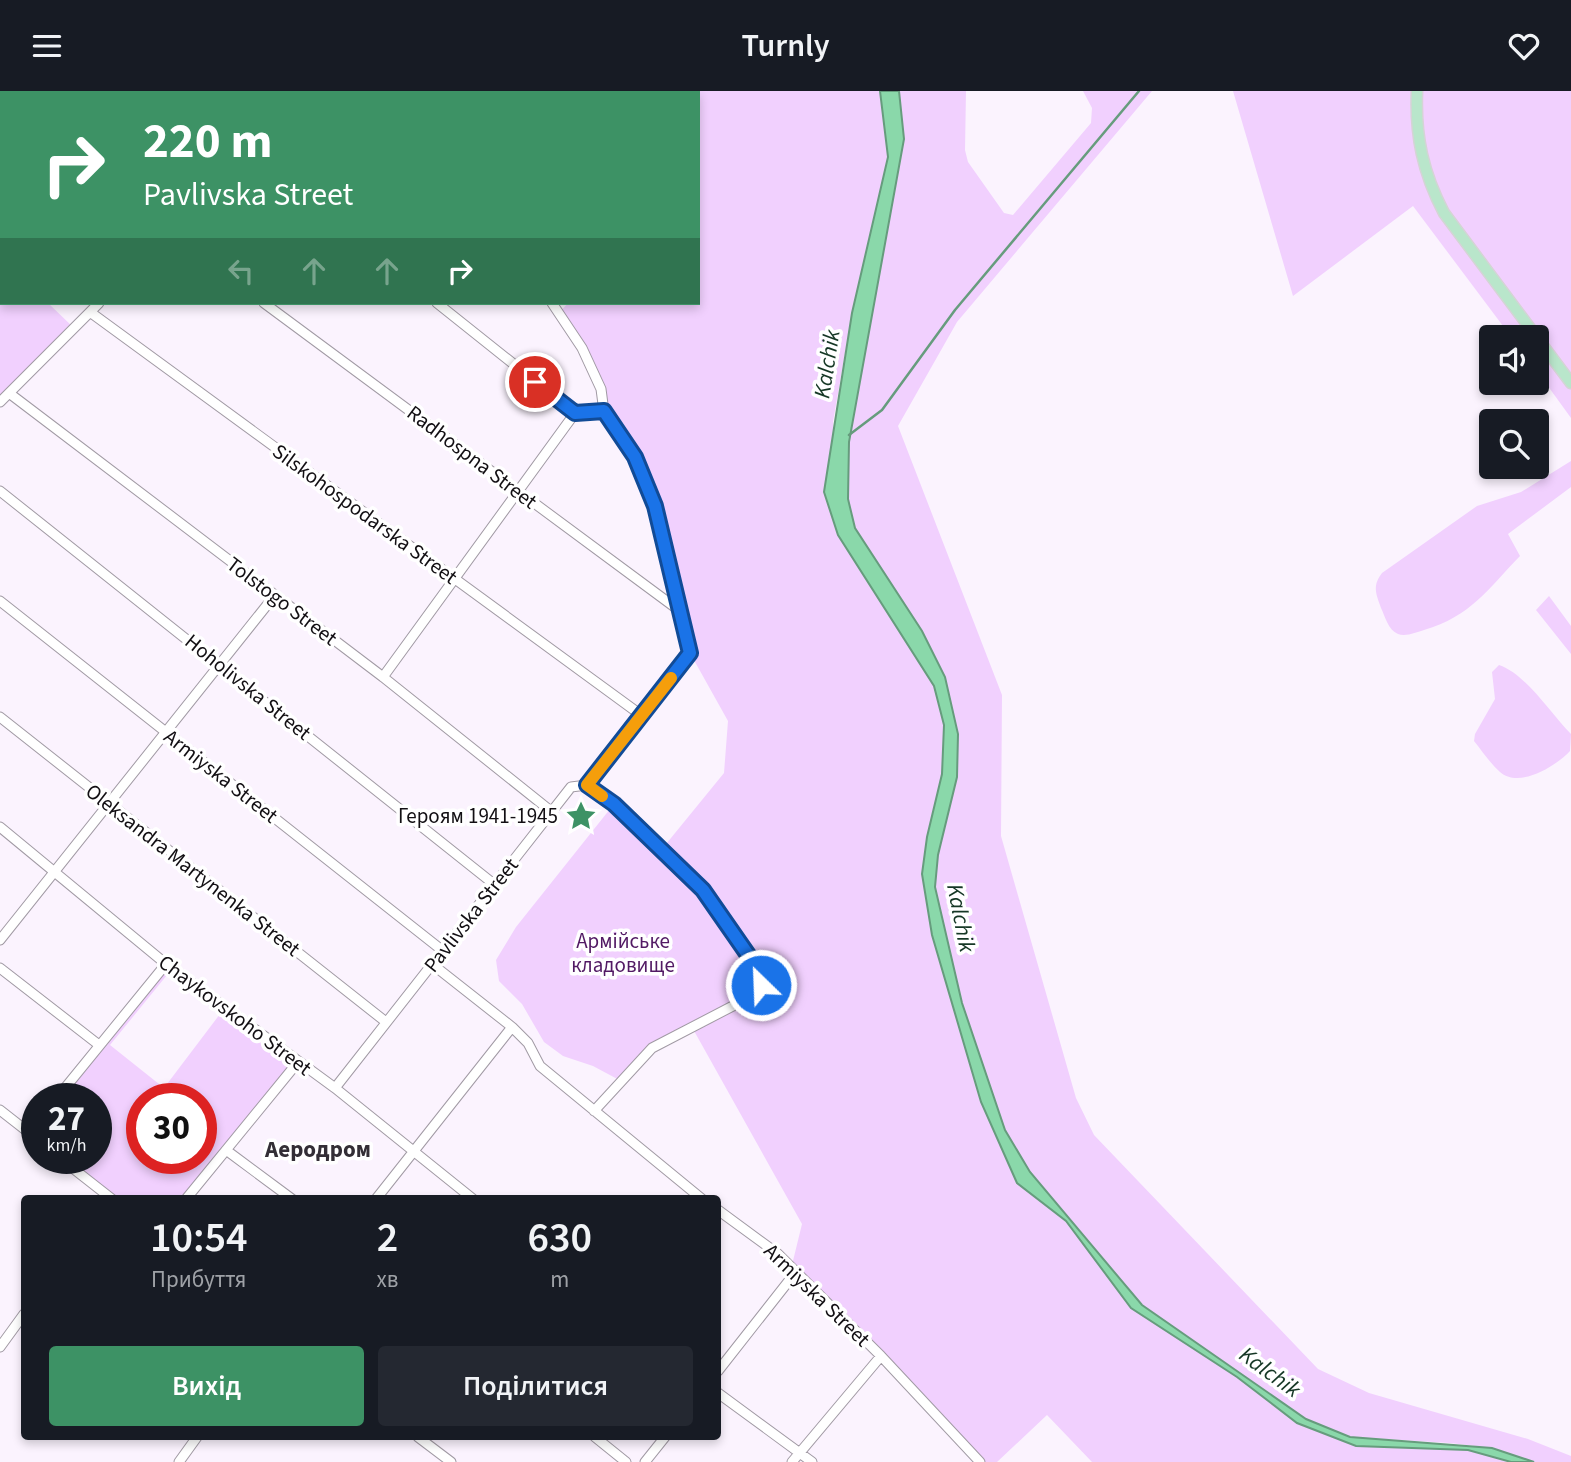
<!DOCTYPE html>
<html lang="uk">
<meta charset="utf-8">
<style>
body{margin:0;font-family:"Source Sans 3",sans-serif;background:#242831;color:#f1f3f6;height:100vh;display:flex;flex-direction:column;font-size:26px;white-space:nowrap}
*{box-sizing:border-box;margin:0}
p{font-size:23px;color:#9ea1a6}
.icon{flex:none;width:38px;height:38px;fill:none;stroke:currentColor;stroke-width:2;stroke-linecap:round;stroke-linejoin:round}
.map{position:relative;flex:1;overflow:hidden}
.sheet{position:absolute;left:21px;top:1104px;width:700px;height:245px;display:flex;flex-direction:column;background:#171b24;border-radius:7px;box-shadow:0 4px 10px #0003}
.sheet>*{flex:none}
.banner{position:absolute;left:0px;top:0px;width:700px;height:214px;box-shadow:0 4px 10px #0003;background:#3d9265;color:#fff;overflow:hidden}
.controls{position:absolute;left:1479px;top:234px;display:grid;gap:14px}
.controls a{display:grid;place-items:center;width:70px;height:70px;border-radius:7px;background:#171b24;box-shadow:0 4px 10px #0003;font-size:35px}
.speed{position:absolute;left:21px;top:992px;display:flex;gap:14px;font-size:35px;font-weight:700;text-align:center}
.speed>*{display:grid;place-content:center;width:91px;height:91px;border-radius:50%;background:#171b24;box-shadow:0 4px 10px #0003;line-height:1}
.speed small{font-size:18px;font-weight:400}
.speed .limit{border:10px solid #d22;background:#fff;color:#111}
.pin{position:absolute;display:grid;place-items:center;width:60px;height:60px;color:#fff;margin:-30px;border:4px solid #fff;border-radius:50%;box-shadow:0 2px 7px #0007}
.me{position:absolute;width:77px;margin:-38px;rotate:336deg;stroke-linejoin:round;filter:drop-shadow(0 0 5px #0008)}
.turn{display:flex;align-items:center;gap:24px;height:147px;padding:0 28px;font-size:32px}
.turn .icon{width:91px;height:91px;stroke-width:2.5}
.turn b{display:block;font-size:49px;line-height:60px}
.lanes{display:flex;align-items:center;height:66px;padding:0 28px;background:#0003;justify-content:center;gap:35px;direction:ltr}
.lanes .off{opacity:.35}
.eta{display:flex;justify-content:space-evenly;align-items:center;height:119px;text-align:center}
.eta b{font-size:42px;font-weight:600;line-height:49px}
.action{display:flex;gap:14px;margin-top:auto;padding:14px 28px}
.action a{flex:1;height:80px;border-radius:7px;background:#3d9265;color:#fff;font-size:28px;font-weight:600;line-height:80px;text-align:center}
.action a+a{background:#242831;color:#f1f3f6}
header{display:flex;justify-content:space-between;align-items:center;height:91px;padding:0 28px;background:#171b24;font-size:32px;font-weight:600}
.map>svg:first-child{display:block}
</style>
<header><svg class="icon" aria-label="menu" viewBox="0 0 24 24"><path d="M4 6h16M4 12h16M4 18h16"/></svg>Turnly<svg class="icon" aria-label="heart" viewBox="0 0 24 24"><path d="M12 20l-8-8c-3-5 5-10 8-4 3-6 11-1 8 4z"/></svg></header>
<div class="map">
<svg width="1571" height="1371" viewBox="0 0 1571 1371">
<rect width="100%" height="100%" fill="#fbf3fe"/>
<!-- green -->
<path fill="#f1d0fe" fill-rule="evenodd" d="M318 0H880L888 66 852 222 833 331 838 444 934 595 944 634 942 683 927 746 922 783 932 844 981 1011 1017 1092 1066 1130 1131 1217 1237 1286 1297 1332 1356 1355 1468 1359 1511 1371H1092L1047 1324 997 1371H980L791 1178 802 1133 693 938 652 957 623 991 593 975 563 965 544 951 522 913 499 890 496 869 516 836 614 713 662 758 724 682 728 630 690 562 655 415 635 366 604 321 601 298 560 221 568 212H698V2Z
M899 0H966L965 59 968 71 1004 122 1013 124 1091 32 1092 17 1083 0H1152L957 231 898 335 1002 604 1001 745 1076 1007 1094 1044 1318 1278 1369 1302 1528 1348 1571 1365V1371H1534L1492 1357 1450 1352 1350 1346 1306 1328 1142 1214 1030 1081 1005 1039 962 912 935 796 938 764 957 686 958 643 922 540 855 437 848 408 849 351 904 48Z
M1233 0H1571V327L1537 280 1536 247H1512L1413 115 1293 205Z
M0 163 2 212H48L74 237 0 311Z
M1571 370V396L1508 443 1520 465C1487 499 1471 525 1424 539 1417 541 1406 546 1398 543 1388 539 1385 525 1381 517 1376 503 1372 495 1382 482L1477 415 1521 401Z
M1549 505 1571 535V563L1536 519Z
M1499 574C1526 583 1551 623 1571 643L1570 660C1556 675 1519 698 1500 681 1490 672 1482 660 1474 650L1475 643 1495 608 1492 581Z
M166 877 295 971 183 1108H116L65 1068H96V1008H60ZM167 884 220 923 164 997 110 954ZM142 1008H201V1068H142Z"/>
<!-- water -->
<path fill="#8ad8aa" stroke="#669c7d" stroke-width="2" d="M880 0H899L904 48 849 351 848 408 855 437 922 540 945 586 958 643 957 686 938 764 935 796 962 912 1005 1039 1030 1081 1142 1214 1306 1328 1350 1346 1492 1357 1534 1371H1511L1468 1359 1356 1355 1297 1332 1237 1286 1131 1217 1066 1130 1017 1092 981 1011 932 844 922 783 927 746 942 683 944 634 934 595 838 444 824 401 852 222 888 66Z"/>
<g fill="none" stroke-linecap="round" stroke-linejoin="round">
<!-- stream -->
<path stroke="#669c7d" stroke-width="2.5" d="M849 344 882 319 955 219 1139 0"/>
<!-- minor casing -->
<g stroke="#a19aa4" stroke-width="11">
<path id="minor" d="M306 2 307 0
M264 212 680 520
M437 212 575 322
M90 221 641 624
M9 302 383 586 552 721
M0 311 99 212
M575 322 604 321
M0 400 495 794
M0 510 443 860
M383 586 575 322
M0 626 386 931
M587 694 614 713 703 799 760 881 761 894 754 904 652 957 594 1020
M0 736 166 873 335 997 473 1108
M0 849 275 504
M432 873 512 936 528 952 540 975 702 1108
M0 877 99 954
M335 997 571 696 587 694 690 562 655 415 635 366 604 321 601 298 582 257 552 212
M56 1008 166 873
M0 1019 37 1048
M29 1042 37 1033
M226 1059 292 1108
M61 1068 112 1108
M186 1108 298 971
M376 1108 512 936
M718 1119 778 1163 881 1265 980 1371
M0 1256 24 1223
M718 1280 795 1182
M718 1302 812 1371
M418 1346 451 1371
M595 1346 626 1371
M179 1371 197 1346
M645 1371 665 1346
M792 1371 881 1265"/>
</g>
<!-- major casing -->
<g stroke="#d4d4d5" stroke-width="13">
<path id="major" d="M1417 0C1415 45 1423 82 1444 122L1571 292"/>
</g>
<!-- minor -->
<use href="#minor" stroke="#fff" stroke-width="9"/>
<!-- major -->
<use href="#major" stroke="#b9e6cb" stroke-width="10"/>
</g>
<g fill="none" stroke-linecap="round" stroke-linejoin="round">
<!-- route casing -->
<g stroke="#114b97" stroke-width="18">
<path id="route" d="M535 291 575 322 604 320 635 366 655 415 690 562 587 694 614 713 703 799 760 881 761 894"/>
</g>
<!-- route -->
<use href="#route" stroke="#1a73e8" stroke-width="12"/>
<!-- slow -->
<path stroke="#f59e0b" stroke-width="12" d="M602 705 587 694 671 587"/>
</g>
<!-- icons -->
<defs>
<g id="sight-bare" transform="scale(2.415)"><path d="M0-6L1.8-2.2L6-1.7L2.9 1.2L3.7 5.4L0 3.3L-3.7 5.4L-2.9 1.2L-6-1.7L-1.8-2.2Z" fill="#3d9265" stroke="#fff" stroke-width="2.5" paint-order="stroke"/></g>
</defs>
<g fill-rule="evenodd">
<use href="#sight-bare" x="581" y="725"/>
</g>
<g text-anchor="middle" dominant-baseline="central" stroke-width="7" stroke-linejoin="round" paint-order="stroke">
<!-- street labels -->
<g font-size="21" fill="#120f13" stroke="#fff">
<text transform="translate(472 366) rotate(37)">Radhospna Street</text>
<text transform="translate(365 423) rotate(36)">Silskohospodarska Street</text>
<text transform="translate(282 510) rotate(37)">Tolstogo Street</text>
<text transform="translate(248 596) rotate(39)">Hoholivska Street</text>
<text transform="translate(221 685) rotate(38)">Armiyska Street</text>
<text transform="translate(193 779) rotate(38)">Oleksandra Martynenka Street</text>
<text transform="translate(471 824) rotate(-52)">Pavlivska Street</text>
<text transform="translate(235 924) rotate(37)">Chaykovskoho Street</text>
<text transform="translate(817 1204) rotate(44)">Armiyska Street</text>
</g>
<!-- poi labels -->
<g font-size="21" fill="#120f13" stroke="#fff" text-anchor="end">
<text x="558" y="725">Героям 1941-1945</text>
</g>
<!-- park labels -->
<g font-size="21" fill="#521a64" stroke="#fff">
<text x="623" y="850">Армійське<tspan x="623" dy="24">кладовище</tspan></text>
</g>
<!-- water labels -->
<g font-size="23" font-style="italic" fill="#153725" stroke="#fff">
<text transform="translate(827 273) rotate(-81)">Kalchik</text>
<text transform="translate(961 827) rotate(79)">Kalchik</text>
<text transform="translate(1270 1281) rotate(36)">Kalchik</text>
</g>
<!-- neighbourhood labels -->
<g font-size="23" font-weight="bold" fill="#332e36" stroke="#fff">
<text x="318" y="1058">Аеродром</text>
</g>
</g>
</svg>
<div class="controls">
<a><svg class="icon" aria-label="sound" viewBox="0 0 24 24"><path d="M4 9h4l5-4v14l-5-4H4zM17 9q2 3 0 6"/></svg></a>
<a><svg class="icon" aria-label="search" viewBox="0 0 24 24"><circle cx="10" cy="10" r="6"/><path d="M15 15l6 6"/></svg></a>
</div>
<div class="speed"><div>27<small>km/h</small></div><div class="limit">30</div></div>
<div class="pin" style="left:535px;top:291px;background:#d93025"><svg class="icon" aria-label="arrive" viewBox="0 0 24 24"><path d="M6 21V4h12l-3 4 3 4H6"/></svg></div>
<svg class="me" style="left:761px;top:894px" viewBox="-20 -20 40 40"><circle r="17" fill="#1a73e8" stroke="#fff" stroke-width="3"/><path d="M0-11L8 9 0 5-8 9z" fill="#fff"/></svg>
<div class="banner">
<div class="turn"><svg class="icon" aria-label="right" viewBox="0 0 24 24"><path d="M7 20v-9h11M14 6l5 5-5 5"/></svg><div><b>220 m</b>Pavlivska Street</div></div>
<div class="lanes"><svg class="icon off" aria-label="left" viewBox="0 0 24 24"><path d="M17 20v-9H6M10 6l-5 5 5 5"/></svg><svg class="icon off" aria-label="ahead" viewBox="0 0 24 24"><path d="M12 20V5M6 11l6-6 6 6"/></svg><svg class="icon off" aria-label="ahead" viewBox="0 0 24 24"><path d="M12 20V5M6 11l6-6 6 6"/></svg><svg class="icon" aria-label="right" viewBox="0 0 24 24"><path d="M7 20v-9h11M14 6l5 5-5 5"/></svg></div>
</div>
<section class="sheet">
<div class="eta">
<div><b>10:54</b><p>Прибуття</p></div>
<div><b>2</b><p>хв</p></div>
<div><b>630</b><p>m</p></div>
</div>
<div class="action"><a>Вихід</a><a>Поділитися</a></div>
</section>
</div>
